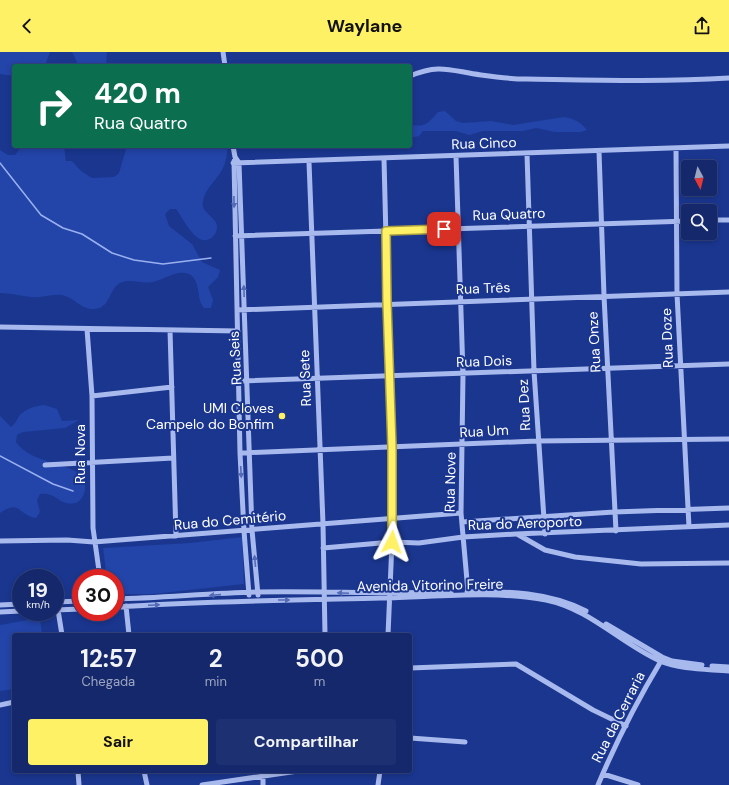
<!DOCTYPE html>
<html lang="pt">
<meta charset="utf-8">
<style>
body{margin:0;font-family:"DM Sans",sans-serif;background:#1d3071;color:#f1f3f6;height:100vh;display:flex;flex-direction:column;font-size:15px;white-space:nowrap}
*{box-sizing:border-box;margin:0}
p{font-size:13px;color:#9da6c1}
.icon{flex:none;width:22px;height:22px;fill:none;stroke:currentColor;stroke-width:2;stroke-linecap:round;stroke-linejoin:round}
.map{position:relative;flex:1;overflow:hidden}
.sheet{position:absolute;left:12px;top:581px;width:400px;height:140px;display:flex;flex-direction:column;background:#14286b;border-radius:4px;box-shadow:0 2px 6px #0003,0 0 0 1px #33447e}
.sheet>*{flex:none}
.hud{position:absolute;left:12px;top:12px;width:400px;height:84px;border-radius:4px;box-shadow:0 2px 6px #0003,0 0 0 1px #33447e;background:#0b6e4f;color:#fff;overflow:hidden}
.needle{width:26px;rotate:173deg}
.tools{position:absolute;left:681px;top:108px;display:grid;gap:8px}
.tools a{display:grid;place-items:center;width:36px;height:36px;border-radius:4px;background:#14286b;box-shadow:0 2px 6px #0003,0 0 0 1px #33447e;font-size:20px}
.speed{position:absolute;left:12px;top:517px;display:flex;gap:8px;font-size:20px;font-weight:700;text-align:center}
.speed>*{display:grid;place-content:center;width:52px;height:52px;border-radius:50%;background:#14286b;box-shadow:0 2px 6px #0003,0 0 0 1px #33447e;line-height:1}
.speed small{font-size:10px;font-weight:400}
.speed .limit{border:6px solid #d22;background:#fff;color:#111}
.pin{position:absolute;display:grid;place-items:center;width:34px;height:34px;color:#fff;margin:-17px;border-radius:8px;box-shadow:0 2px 6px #0006}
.me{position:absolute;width:44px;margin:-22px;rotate:4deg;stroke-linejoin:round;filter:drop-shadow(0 0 3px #0008)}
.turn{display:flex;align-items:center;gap:14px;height:84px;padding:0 16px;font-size:18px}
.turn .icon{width:52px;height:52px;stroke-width:2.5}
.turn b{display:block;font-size:28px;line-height:34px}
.eta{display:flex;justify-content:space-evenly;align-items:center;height:68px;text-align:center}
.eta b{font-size:24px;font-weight:700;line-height:28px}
.primary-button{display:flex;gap:8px;margin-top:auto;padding:8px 16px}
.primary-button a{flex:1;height:46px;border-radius:4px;background:#fff165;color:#111;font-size:16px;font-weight:700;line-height:46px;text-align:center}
.primary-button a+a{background:#1d3071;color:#f1f3f6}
header{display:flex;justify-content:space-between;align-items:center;height:52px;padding:0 16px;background:#fff165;color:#111;font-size:18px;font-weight:700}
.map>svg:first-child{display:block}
</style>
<header><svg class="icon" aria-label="back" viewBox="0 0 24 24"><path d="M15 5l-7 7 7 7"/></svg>Waylane<svg class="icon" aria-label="share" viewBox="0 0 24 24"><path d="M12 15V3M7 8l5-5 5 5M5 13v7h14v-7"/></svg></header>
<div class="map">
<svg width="729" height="733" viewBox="0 0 729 733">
<rect width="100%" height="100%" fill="#1a368f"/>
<!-- green -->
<path fill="#2344a8" d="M0 0H50L45 14H14V24L0 22Z
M72 0H107L106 14H79Z
M445 59 456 69 463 71 491 69 513 73 564 65C575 67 581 70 587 78L581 80H555L536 76 523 79H483L469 83 456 79H423L419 84 410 86V73C427 75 427 72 438 60Z
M22 94 64 95 66 109H72L81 119 92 126 114 125 119 121 127 94H228C227 102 226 111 222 118 216 129 206 135 203 149 201 159 210 162 215 169 220 176 215 186 207 188 194 191 183 166 176 157H170L165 162 169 174 192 192 202 210 220 218 218 225 208 235 213 248 211 256H204C196 247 201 234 193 225 182 214 164 228 153 230 142 232 129 226 120 231 108 238 111 256 94 257 81 258 73 244 61 243 54 242 46 245 39 245 26 246 13 241 0 241V98L8 103H15Z
M44 353 57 357 62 369 79 368 65 376 23 380 17 383 16 390C31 411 63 409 83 424 89 436 83 456 66 451 55 447 52 440 40 442L37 448 40 460 36 466C17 463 21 447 0 461V364L11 375C16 371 16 369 19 364 25 357 35 354 44 353Z
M242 485 244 532 153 542H115V526H107L103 496 190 491Z
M40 566 42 583H14V637L0 639V573Z"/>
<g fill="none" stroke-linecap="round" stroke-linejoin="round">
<!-- stream -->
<path stroke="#9ab1f0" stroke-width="1.5" d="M0 111 41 163 63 176 82 182 112 201 134 208 163 212 211 206
M0 404 53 432 73 439"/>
<!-- minor -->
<path stroke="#a8b9ee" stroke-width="5" d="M223 0 225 14
M410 24C440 11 451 19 481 23 495 25 511 27 526 27 593 28 662 30 729 26
M233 94 235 105 239 111 252 478 258 543
M676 97 677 242 689 475
M599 99 604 244 616 479
M527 102 534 319 545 482
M456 104 463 322 461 461 468 540
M384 107 393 467 388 583
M234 109 240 401 244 479 249 543
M309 110 323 472 325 583
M233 111 729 94
M710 168H729
M235 184 688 169
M237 258 729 240
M0 275 238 279
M87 277 92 344 93 476 100 526
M170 278 176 484
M239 329 729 312
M92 344 172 335
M240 401 537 389 729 387
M45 413 173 406
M462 470 614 460 729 456
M517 482 545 498 575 505 641 512 729 511
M0 489 67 488 94 490 461 461
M323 496 392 490 419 491 463 485 516 482 729 473
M467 540C508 539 549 540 586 559
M115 547C162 546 210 541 257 540 322 539 386 542 451 540
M55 550 81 549
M0 553 21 552
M126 554 129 583
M115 555C204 549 292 548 381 546 436 545 492 538 546 548 590 557 620 591 660 609 681 618 707 617 729 619
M55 558 81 557
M58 558 62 583
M0 560 21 559
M606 572 662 605 672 609 702 613
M712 614 729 615
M410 616 516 612 593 658 626 674
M0 653 14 650
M410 686 465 690
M78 719 79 733
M144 719 147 733
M603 722 638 733
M263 725V733
M202 733 298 719
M378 733 380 719
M598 733C616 690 637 649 661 609"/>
</g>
<!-- one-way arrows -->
<defs><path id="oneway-solid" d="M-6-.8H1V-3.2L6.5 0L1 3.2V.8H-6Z"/></defs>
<g fill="#536ab5">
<use href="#oneway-solid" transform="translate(234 150) rotate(89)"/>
<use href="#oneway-solid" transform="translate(244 239) rotate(-92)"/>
<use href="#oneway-solid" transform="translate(241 420) rotate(87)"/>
<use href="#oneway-solid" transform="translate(255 509) rotate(-95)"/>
<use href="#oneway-solid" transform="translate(343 541) rotate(-178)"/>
<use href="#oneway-solid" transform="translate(215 543) rotate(176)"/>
<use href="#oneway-solid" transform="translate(284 548)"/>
<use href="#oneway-solid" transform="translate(154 553) rotate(-2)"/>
</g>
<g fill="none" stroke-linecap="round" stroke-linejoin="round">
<!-- route casing -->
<g stroke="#a69d42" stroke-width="10">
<path id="route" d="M392 490V395L387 251 386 179 444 177"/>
</g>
<!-- route -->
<use href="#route" stroke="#fff165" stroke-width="7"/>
</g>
<!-- markers -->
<circle fill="#fff165" stroke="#1a368f" stroke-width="1.5" cx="282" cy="364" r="4"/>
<g text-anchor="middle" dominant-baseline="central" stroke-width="4" stroke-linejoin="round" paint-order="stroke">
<!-- street labels -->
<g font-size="14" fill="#fff" stroke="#1a368f">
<text transform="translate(484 91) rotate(-2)">Rua Cinco</text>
<text transform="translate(509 162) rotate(-2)">Rua Quatro</text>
<text transform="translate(483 236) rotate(-2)">Rua Três</text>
<text transform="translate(667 286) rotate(-92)">Rua Doze</text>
<text transform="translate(594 290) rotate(-93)">Rua Onze</text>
<text transform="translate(235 306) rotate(-93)">Rua Seis</text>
<text transform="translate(484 309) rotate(-2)">Rua Dois</text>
<text transform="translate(305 326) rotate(-92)">Rua Sete</text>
<text transform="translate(524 353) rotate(-93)">Rua Dez</text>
<text transform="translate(484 379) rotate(-3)">Rua Um</text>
<text transform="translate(80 402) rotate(-90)">Rua Nova</text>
<text transform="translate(450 430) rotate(-89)">Rua Nove</text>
<text transform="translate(230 468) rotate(-5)">Rua do Cemitério</text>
<text transform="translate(525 471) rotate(-2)">Rua do Aeroporto</text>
<text transform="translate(430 533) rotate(-1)">Avenida Vitorino Freire</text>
<text transform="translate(618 665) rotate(-63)">Rua da Cerraria</text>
</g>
<!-- poi labels -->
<g font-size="14" fill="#fff" stroke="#1a368f" text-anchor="end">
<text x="274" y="356">UMI Cloves<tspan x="274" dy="16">Campelo do Bonfim</tspan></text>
</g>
</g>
</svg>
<div class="tools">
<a><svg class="needle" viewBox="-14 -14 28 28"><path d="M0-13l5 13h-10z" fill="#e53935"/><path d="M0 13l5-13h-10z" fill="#9da6c1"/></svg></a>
<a><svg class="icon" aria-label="search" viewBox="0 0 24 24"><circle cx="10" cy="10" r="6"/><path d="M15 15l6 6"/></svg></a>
</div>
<div class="speed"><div>19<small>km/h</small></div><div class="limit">30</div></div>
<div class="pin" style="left:444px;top:177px;background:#d93025"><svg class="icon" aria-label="arrive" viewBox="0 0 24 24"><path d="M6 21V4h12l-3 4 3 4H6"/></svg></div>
<svg class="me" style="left:392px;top:490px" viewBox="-20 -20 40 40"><path d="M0-17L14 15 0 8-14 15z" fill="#fff165" stroke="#fff" stroke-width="4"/></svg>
<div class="hud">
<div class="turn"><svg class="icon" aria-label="right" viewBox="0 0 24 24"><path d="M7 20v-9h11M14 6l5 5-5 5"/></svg><div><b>420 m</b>Rua Quatro</div></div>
</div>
<section class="sheet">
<div class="eta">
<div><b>12:57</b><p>Chegada</p></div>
<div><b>2</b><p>min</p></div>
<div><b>500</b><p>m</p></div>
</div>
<div class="primary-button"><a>Sair</a><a>Compartilhar</a></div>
</section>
</div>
